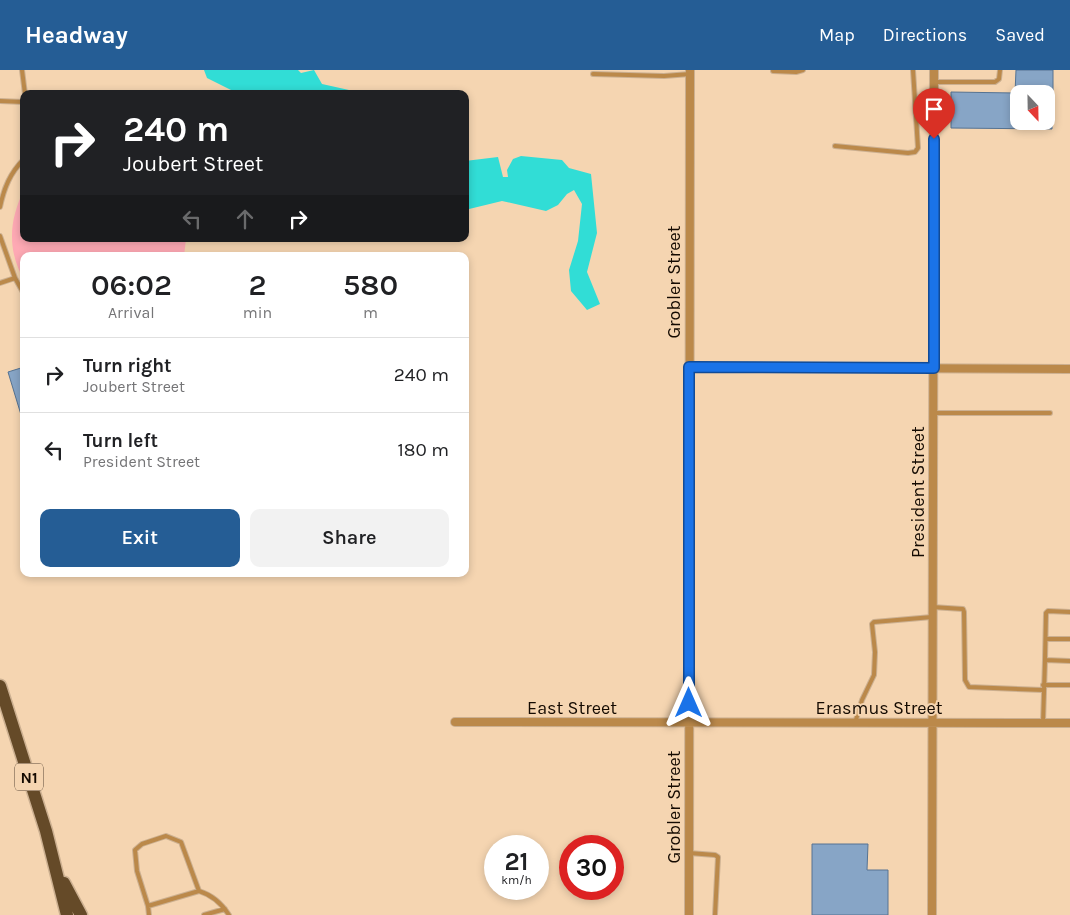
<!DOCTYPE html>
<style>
body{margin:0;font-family:Karla,sans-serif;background:#f2f2f2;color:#202124;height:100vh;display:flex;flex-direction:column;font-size:19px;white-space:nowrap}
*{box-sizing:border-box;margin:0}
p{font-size:16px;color:#757577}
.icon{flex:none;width:28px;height:28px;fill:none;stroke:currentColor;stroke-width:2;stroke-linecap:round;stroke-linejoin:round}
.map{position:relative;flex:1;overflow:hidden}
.sheet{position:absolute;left:20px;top:182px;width:449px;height:325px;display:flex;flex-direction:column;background:#fff;border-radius:10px;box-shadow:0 2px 8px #0003}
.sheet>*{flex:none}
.hud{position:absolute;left:20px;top:20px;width:449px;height:152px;border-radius:10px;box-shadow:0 2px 8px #0003;background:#202124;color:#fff;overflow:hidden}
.needle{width:32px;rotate:158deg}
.controls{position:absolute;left:1010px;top:15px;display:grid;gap:10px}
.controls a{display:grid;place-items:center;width:45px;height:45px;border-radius:10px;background:#fff;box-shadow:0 2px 8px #0003;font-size:25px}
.speed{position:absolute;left:484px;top:765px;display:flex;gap:10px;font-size:25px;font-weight:700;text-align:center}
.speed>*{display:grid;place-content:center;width:65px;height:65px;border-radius:50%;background:#fff;box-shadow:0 2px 8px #0003;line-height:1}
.speed small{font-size:12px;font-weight:400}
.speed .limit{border:8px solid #d22;background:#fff;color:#111}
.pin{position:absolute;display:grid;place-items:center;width:42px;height:42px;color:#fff;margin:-51px -21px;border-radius:50% 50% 50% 0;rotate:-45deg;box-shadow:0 0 5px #0007}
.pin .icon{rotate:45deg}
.me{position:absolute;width:55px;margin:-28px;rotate:0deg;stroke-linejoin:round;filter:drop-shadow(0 0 4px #0008)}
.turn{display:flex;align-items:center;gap:18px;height:105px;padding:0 20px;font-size:22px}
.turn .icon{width:65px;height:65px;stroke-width:2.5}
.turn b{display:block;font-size:35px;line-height:42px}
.lanes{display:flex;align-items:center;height:48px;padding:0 20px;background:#0003;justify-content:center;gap:25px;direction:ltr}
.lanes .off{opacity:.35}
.eta{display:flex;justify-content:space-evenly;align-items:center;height:85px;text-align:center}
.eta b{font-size:30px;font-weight:600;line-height:35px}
.primary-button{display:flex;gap:10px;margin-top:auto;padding:10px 20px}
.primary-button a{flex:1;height:58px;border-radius:10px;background:#255d95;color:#fff;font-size:20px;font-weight:600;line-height:58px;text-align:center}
.primary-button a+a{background:#f2f2f2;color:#202124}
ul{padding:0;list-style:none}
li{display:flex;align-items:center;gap:15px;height:75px;padding:0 20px;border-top:1px solid #e0e0e0}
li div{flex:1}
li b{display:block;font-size:19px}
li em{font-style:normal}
header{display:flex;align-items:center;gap:30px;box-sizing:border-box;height:70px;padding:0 25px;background:#255d95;color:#fff}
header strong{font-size:24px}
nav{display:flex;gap:28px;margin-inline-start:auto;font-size:18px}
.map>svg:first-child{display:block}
</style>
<header>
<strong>Headway</strong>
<nav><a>Map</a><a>Directions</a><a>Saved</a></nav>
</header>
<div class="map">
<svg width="1070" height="845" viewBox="0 0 1070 845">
<rect width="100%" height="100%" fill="#f5d5b1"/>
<!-- green -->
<path fill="#fea9b4" d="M24 120V169H186L184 186H24V210C7 180 9 150 24 120Z"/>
<!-- water -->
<path fill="#31ddd6" d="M204 0H298L301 3 314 0 322 14 367 24H239L207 8Z
M521 86 562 90 569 98 591 104 597 163 587 202 600 234 587 240 571 221 569 200 578 171 582 134 574 120 567 124 558 135 546 141 502 131 465 140V91L498 87 503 107H508L507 100 513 89Z"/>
<!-- building -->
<path fill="#87a5c6" stroke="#567392" d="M1016 0H1053V24H1019V51H1052V59L951 58V22L1015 23Z
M24 297V347L22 348 8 302Z
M812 774H868L867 800H888V845H812Z"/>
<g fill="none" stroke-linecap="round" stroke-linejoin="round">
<!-- service casing -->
<g stroke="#ccb091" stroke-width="6">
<path id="service" d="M22 0 25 24
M773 1 796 2 803 0
M593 4 664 6 690 4
M935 12H995L999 9 1000 0
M0 31 24 32
M835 76 908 83 915 82 918 78 913 0
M0 137C4 118 10 103 24 89
M0 166 15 208 24 224
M0 213 15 208
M934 343H1050
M932 537 963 539 964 542 965 610 969 617 1043 620
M1046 569H1070
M1045 590 1046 543 1048 541 1070 542
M1043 615H1070
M855 653 862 630 874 605 875 582 872 554 874 552 932 547
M1043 653 1045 590 1070 591
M689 783 715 785 718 787 715 845
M199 821 181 772 166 766 142 774 135 780 137 801 148 836 199 821C212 825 222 834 229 845
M148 836 149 845
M204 845 225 839"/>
</g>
<!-- minor casing -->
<g stroke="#ccb091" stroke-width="10">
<path id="minor" d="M689 297 1070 299
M455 652 1070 653
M689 845 690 0
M932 845 934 0"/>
</g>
<!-- trunk casing -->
<g stroke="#ccb091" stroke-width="15">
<path id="trunk" d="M0 616 46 761 67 845
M64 813 81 845"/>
</g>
<!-- service -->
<use href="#service" stroke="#bb894a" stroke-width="4"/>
<!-- minor -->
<use href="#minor" stroke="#bb894a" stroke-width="8"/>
<!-- trunk -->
<use href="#trunk" stroke="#654a28" stroke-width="12"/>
</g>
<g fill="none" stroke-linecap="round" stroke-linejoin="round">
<!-- route casing -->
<g stroke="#114b97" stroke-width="12">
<path id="route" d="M689 633V297L934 298V69"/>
</g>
<!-- route -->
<use href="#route" stroke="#1a73e8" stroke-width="9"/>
</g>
<g text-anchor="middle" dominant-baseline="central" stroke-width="4" stroke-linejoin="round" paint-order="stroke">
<!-- shield labels -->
<rect fill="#f5d5b1" stroke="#584736" stroke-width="1" x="15" y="693.5" width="28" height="27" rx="4"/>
<g font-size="16" font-weight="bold" fill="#140a01">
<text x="29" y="707">N1</text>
</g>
<!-- street labels -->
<g font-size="18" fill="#140a01" stroke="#f5d5b1">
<text transform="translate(674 212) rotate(-90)">Grobler Street</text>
<text transform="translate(918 422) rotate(-90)">President Street</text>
<text x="572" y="638">East Street</text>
<text x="879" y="638">Erasmus Street</text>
<text transform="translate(674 737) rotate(-90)">Grobler Street</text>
</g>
</g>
</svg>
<div class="controls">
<a><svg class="needle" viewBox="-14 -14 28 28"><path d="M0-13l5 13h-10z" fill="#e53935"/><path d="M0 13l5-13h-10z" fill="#757577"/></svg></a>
</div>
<div class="speed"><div>21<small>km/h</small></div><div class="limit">30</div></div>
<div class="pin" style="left:934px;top:69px;background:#d93025"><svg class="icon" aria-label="arrive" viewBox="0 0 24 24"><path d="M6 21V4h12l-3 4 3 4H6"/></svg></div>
<svg class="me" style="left:689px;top:633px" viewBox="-20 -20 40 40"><path d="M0-17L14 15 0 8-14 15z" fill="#1a73e8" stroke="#fff" stroke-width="4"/></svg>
<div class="hud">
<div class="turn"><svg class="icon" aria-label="right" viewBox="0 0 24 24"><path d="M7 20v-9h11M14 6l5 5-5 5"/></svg><div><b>240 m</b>Joubert Street</div></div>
<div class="lanes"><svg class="icon off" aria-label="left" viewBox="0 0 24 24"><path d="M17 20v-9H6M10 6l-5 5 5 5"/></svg><svg class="icon off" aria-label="ahead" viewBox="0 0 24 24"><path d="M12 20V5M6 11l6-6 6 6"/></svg><svg class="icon" aria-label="right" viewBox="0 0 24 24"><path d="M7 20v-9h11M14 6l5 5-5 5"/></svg></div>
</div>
<section class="sheet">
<div class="eta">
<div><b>06:02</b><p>Arrival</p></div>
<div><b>2</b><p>min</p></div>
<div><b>580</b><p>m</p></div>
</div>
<ul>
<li><svg class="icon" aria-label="right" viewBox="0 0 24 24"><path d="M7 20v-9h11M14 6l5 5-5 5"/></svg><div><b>Turn right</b><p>Joubert Street</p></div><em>240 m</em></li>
<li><svg class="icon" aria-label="left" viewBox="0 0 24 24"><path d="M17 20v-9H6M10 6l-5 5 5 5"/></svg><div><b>Turn left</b><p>President Street</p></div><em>180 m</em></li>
</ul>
<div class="primary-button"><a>Exit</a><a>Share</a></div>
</section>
</div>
